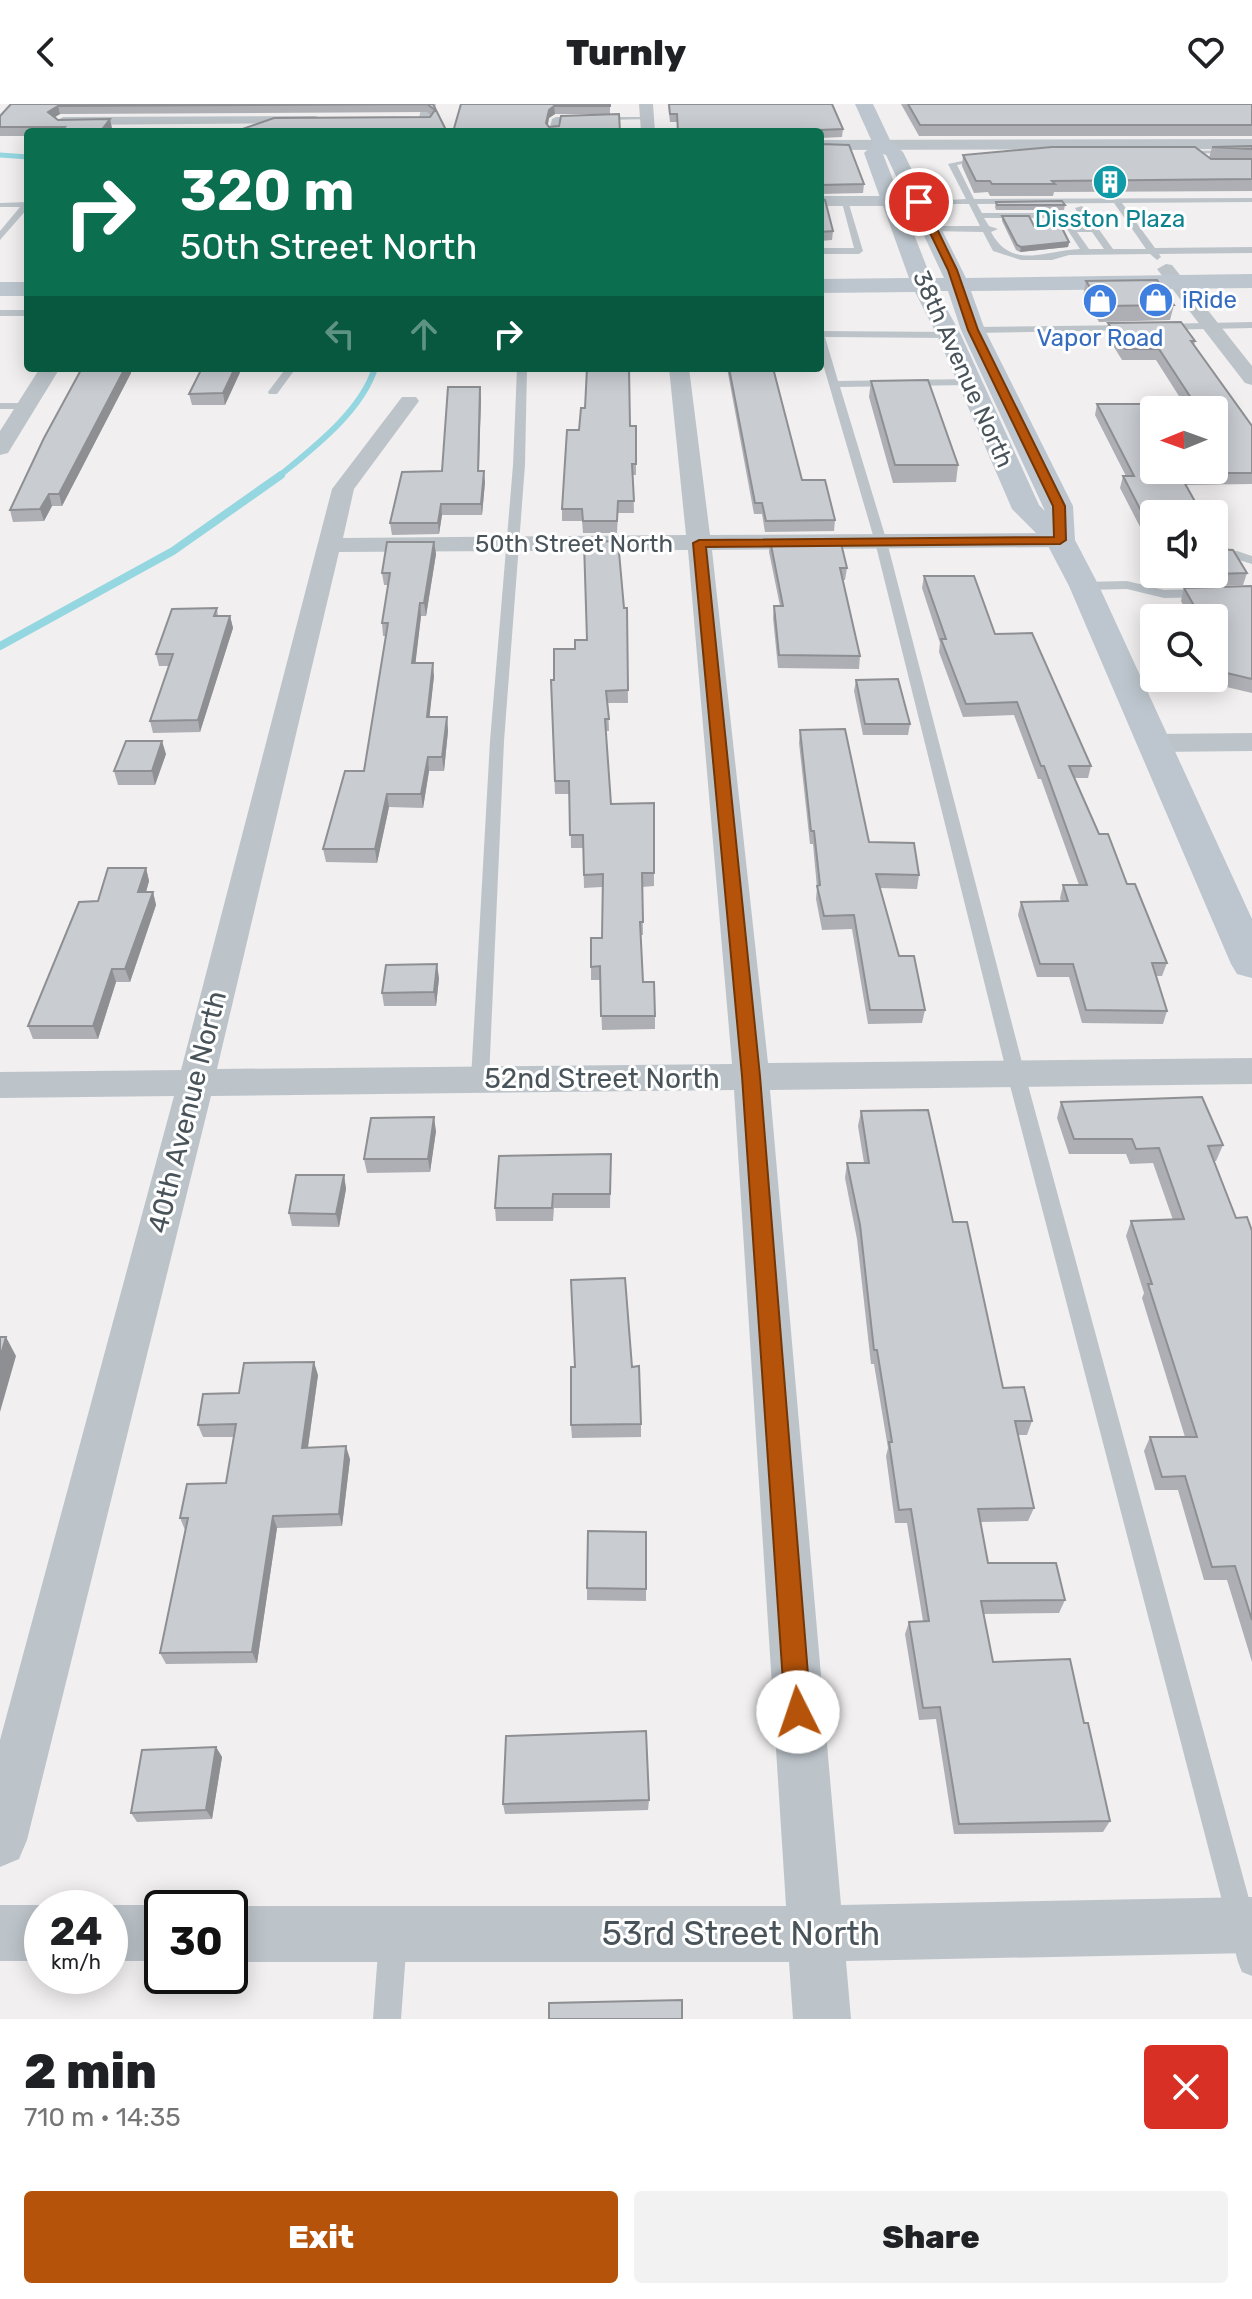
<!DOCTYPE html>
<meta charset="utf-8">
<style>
body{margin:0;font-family:Rubik,sans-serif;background:#f2f2f2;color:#202124;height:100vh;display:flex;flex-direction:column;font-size:30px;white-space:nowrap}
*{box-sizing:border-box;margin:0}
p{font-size:26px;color:#757577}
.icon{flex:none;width:44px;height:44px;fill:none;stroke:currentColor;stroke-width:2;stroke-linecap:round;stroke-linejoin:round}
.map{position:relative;height:1915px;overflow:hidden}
.side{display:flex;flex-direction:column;background:#fff;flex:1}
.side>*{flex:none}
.guide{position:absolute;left:24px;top:24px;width:800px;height:244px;border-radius:8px;box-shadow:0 4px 20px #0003;background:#0b6e4f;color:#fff;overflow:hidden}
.needle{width:52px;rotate:269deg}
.tools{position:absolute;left:1140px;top:292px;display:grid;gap:16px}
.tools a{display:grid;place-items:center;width:88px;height:88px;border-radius:8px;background:#fff;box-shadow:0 4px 20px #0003;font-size:40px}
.speed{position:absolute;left:24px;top:1786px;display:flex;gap:16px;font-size:40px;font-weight:700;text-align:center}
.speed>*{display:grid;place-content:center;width:104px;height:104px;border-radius:50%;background:#fff;box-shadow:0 4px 20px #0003;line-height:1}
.speed small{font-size:20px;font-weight:400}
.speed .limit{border:4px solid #111;border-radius:12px;background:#fff;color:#111}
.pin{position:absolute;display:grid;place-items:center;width:68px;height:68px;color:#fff;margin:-34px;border:4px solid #fff;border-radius:50%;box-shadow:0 2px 8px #0007}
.me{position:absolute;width:88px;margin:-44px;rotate:356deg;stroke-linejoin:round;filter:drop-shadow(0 0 6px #0008)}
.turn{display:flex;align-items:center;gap:28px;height:168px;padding:0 24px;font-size:36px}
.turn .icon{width:104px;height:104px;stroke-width:2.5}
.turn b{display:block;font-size:56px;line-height:68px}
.lanes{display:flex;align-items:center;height:76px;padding:0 24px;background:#0003;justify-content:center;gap:40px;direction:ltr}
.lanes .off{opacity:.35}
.round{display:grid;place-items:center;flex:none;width:84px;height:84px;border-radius:8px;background:#f2f2f2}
.headline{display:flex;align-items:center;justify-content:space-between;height:136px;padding:0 24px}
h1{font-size:48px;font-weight:800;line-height:60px}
.button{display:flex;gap:16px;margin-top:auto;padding:16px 24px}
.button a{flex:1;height:92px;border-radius:8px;background:#b45309;color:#fff;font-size:32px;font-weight:800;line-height:92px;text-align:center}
.button a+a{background:#f2f2f2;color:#202124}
header{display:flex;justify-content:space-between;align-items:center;height:104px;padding:0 24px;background:#fff;font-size:36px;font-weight:800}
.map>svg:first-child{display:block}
</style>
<header><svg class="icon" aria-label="back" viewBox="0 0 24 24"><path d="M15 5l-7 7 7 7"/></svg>Turnly<svg class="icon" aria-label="heart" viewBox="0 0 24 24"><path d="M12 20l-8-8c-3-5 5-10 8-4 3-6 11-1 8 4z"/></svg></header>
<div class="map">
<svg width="1252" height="1915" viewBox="0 0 1252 1915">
<rect width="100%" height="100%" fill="#f1efef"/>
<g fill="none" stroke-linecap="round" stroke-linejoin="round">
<!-- stream-far2 -->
<path stroke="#94d7e1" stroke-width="5" d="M0 51 28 53"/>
<!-- stream-far1 -->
<path stroke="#94d7e1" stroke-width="6" d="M278 373C313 344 361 308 375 264"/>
<!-- stream -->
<path stroke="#94d7e1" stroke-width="8" d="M0 542 173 447 281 371"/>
<!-- service -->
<path fill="#bcc4ca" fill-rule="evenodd" d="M556 13H647L651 15 559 17 557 28H549L552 15Z
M1252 46V50L1174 49 1178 47Z
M985 52 988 56 957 61 974 95 1252 94V98L1122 99 1155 144 1252 143V149L1159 150 1161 153 1157 156 1150 150 1069 151 1052 156H1021L993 147 983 128 929 127 932 122H980L969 100H919L915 98 966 95 948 60ZM1114 99 1146 145H1113L1082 102 1075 104 1078 109H982L977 100ZM984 114H1082L1088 122 1067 125 1080 145C1046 146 1012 167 991 128L998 125 989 122ZM1077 128H1092L1104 145H1089Z
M841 95 848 97 863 147 859 150H820V144H854Z
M28 98V104L0 136V127L20 103H0V99Z
M0 206H28V212H0Z
M1252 218V224L1160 226 1155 223 1160 220Z
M1133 221 1135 223 1130 226 973 229 968 226 973 223Z
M820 227 949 228 954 231 949 234 825 233 838 277 969 275 974 278 969 281 840 283 887 438 1025 970 1252 1806V1872L1242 1868 1238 1858 1007 970 875 438 820 250Z
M286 264H296L277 290H269L268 288Z
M517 264H527L525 361 504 637 489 975 480 982 471 975 490 637 513 361Z
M0 299H26L31 302 26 305H0Z
M1214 447H1237L1252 452V460L1236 455H1214Z
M1127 477 1164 486 1252 484V492L1164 494 1127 485 1084 486 1078 482 1084 478Z
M393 1820 403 1824 407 1834 401 1915H373L379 1834 383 1824Z"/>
<!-- minor -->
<path fill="#bcc4ca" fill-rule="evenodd" d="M422 0H436L430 28H416Z
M639 0H653L655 28H641Z
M316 12 323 16 321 19 63 21 56 17 63 13Z
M1252 35V45L820 46V36Z
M820 92H890L898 97 890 102H820Z
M1166 160 1172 161 1252 262V281L1245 279 1160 169 1157 165Z
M40 264H60L8 349 0 351V327Z
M669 264H689L710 431 1060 429 1069 431 1072 436 1069 441 1060 443 712 446 768 959 1252 954V980L770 986 841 1801 1252 1793V1849L846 1857 851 1915H793L789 1858H230V1804H225L230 1802H786L734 986 211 992 27 1736 19 1755 0 1763V1636L174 992 0 994V968L181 966 332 385 402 293H416L419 297 354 385 343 434 686 431ZM688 446 732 960 217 965 339 448Z
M1252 629V647L1155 648 1145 645 1141 639 1145 633 1155 630Z
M0 1801H42L49 1804H42V1857H0Z
M110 1801H162L169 1804H162V1857H110V1804H103Z"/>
<!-- secondary -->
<path fill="#bdc6ce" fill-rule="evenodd" d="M855 0H873L891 38 903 48 966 174 1252 170V184L971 187 985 226 1073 402 1075 436 1099 482 1252 815V874L1237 870 1231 860 1069 482 1047 440 1012 405 937 231 915 188 820 189V175L909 174 864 49 873 40ZM883 50 886 51 944 174H931ZM937 187H948L961 226 1045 407 1039 401 961 231Z
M0 178H28V192H0Z"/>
</g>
<!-- wall -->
<path fill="#adafb4" d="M11 0H433L447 28 430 13 431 11 427 8 60 10 55 13 58 16 112 24 109 28H28V32H0V12Z
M461 0H610V10H555L549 14 548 21 549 23 453 28Z
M668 0H832L843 25 842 33 820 34V28H677V18H670Z
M901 0H1252V32H919Z
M820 40 864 80 863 89 820 90Z
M1252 42V87L1054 88 1053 92H990L988 88 974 89 962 62 963 51 1209 54 1212 43Z
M820 94 833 127 832 136 820 137Z
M996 98 1065 101 1064 106H996L995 103Z
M1002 112 1034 122 1069 138 1068 143 1020 148 1016 146 1002 117Z
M1086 177 1174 201 1170 216 1099 218 1083 192Z
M1108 219 1195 237 1194 241 1252 322V380L1185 381 1154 410V450L1120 384 1123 372H1126L1095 311 1097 300H1184L1156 256H1122L1106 230Z
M82 264H130L131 269 62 402H52L44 417 13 418 10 406Z
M242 264 225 301H192L189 290Z
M727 264H773L802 376 835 416 834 427 765 428 762 410H754Z
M871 277 958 361 956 378 893 379 869 293Z
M481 294 479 367 485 378 482 411H442L439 430 392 431 390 419 442 367Z
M636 322V371H633L634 409H618L617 429H583L582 417H562V405L579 326Z
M770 436 847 464 845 476H843L860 552 859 565 778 564 773 514 774 502H780L769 448Z
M434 438 436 450 426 512H421L415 559 434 572 429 613H447L448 627 444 667H429L423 704 389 703 377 759 326 758 323 745 364 667 386 532H383L382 519 388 481H384L382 469Z
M1216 445 1247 469 1243 481 1171 483 1164 470H1214Z
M924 472 995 530 1091 662 1088 674H1074L1099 730 1127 780 1167 859 1162 872H1156L1167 907 1163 920 1082 919 1069 873H1037L1018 811 1021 798 1061 797 1060 794 1063 781H1079L1041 675H1038L1014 611 963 613 939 548 940 539 922 484Z
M1252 482V589L1205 578 1206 574H1214V514H1190L1181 497 1184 484Z
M217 504 218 512H230L233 524 200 628 153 629 150 617 169 562H159L156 550Z
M624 504H627L628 599H608L609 627H606L611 700 654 699V782L642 783 643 831H641L643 878 655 912V925L602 926 600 876H591V834H602V783L584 784 583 744H571L570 690H555L551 576H554L575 545Z
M856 576 910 620 908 631H863L854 587Z
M800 626 869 738 919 771 917 785 880 784 899 852 925 906 922 919 868 920 852 825 822 826 816 795 817 784 813 740H810L799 639Z
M166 650 155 681H118L114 667Z
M146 764 149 777 146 788H153L156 801 130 878H116L98 935H33L28 922 98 797Z
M439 874 436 902H384L382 889Z
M1061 998 1223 1041 1216 1057H1214L1236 1114 1252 1127V1558L1227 1476H1204L1178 1386H1155L1144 1347 1150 1333H1185L1142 1194 1144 1189 1126 1132 1131 1117 1173 1116 1153 1059 1130 1060 1126 1050H1069L1057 1014Z
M861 1007 953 1118 1003 1284 1032 1317 1027 1331H1018L1034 1404 1028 1417 981 1418 988 1459 1065 1496 1059 1509 983 1510 993 1558 1084 1619 1110 1717 1103 1728 954 1730 936 1615 919 1616 905 1530 909 1518 923 1517 907 1419H895L886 1352 888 1344 874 1260H871L857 1135 845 1074 847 1059H864L858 1022Z
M436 1027 430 1068 367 1069 364 1055Z
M611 1050 610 1104H554L553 1117H496L495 1104Z
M344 1071 346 1085 339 1123 292 1122 289 1109Z
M575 1263H632L641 1320V1333L572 1334 571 1321Z
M318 1271 308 1344 350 1355 342 1422 277 1424 257 1559 166 1560 160 1549 185 1426 180 1414 226 1379 234 1333H203L198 1321 239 1289Z
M646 1428V1497L587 1496V1484Z
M216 1643 222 1653 212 1715 137 1718 131 1709Z
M649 1696 648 1706 505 1710 503 1700Z"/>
<!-- shaded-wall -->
<path fill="#8d8f92" d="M58 2 60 10 50 16 48 8Z
M554 2 555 10 549 14 546 27V19L549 6Z
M110 15 112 24 109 28H100Z
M1069 138 1068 143 1020 148 1021 143Z
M122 264H130L131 269 62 402 59 390Z
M235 264H242L225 301 223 289Z
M480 283 481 294 478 378V367Z
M484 367 485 378 482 411 481 400Z
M49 390 52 402 44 417 40 405Z
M441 400 442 411 439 430 438 419Z
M434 438 436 450 426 512 424 499Z
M420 499 421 512 414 572 412 559Z
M230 512 233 524 200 628 198 616Z
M433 559 434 572 428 627 427 613Z
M447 613 448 627 444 667 442 653Z
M162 637 166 650 155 681 152 667Z
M428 653 429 667 423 704 421 690Z
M387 690 389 703 377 759 375 745Z
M146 764 149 777 142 802 138 788Z
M153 788 156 801 130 878 125 865Z
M437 860 439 874 436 902 434 888Z
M112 865 116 878 98 935 93 922Z
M434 1013 436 1027 430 1068 428 1055Z
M344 1071 346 1085 339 1123 336 1110Z
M6 1233 16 1252 0 1308V1254Z
M314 1258 318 1271 306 1356 302 1344Z
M346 1342 350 1355 342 1422 339 1410Z
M273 1412 277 1424 257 1559 252 1548Z
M216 1643 222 1653 212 1715 206 1706Z"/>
<!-- building -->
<path fill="#c9ccd1" stroke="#8d8f92" stroke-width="2" fill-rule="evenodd" d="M11 0H433L447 28H234L274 14 430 13 435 6 427 0 58 2 48 8 58 16 110 15 100 28H61L65 23H0V12Z
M461 0H610V2H554L549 6 546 19 549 23 559 22 561 12 619 10 620 28H453Z
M669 0H832L843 25 819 26 818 28H678L677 10H670Z
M908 0H1252V21H920Z
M820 40 849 41 864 80 820 81Z
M1252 42V45L1212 43Z
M1052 43H1195L1211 55H1252V75L1052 77 1055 80H992L990 77H976L963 51Z
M820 94 825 96 833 127 820 128Z
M1062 97 1065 101H997L996 98Z
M1002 112H1029L1034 122 1062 124 1069 138 1021 143 1017 141Z
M1157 176 1174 201 1102 202 1086 177Z
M1181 218 1195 237H1191L1252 322V369H1179L1202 410H1154V432L1123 372H1134L1097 300H1195L1159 245H1125L1108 219ZM1154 306H1214V366H1154Z
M82 264H125L59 390H49L40 405 10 406 44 334Z
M202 264H235L223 289 189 290Z
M587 264H629L630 322H636V360H632L634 397H618L617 417H583L582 405H562L567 326H579L581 304H585Z
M729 264H773L802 376H825L835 416 766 417 762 399H755Z
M928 276 958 361H895L871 277Z
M448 283H480L478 367H484L481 400H441L438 419H390L402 368 442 367Z
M1214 431 1216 445 1233 446 1247 469 1214 470Z
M840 435 847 464H840L860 552 779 551 774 502H783L770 436Z
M618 437 624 504H627L628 586 606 587 609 615H605L611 700 654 699V769H642L643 818H640L643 878H654L655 912H601L600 862 591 863V834H602L603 770 584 771 583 731H570L569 677H555L551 576H554V545H575V536H587L584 438Z
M387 438H434L424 499H420L412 559H433L427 613H447L442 653H428L421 690H387L375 745H323L345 667H364L388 519H382L390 469H382Z
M924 472H974L995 530 1032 529 1091 662H1069L1099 730H1108L1127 780H1135L1167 859H1152L1167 907 1086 906 1073 860H1040L1021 798 1068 797 1063 781H1087L1044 662H1041L1017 598 966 600 941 535H946Z
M1252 482V575L1214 566V553L1218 544 1214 537V514H1201L1184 484Z
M217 504 214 512H230L198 616 150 617 173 550H156L172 505Z
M898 575 910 620H865L856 576Z
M845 625 869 738 914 739 919 771 876 770 899 852H914L925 906H870L854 811 824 812 817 782 820 781 814 727H811L800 626Z
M126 637H162L152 667H114Z
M108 764H146L138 788H153L125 865H112L93 922H28L79 798 98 797Z
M437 860 434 888 382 889 386 861Z
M1202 993 1223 1041 1208 1042 1236 1114 1247 1113 1252 1127V1516L1235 1462 1212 1463 1185 1372 1162 1373 1150 1333H1197L1148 1180H1152L1131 1117 1184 1115 1159 1044 1136 1045 1132 1035H1074L1061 998Z
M928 1006 953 1118H967L1003 1284 1024 1283 1032 1317H1015L1034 1404 978 1405 988 1459H1056L1065 1496 981 1497 993 1558 1070 1555 1084 1619H1088L1110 1717 959 1720 940 1603 923 1604 909 1518 929 1517 911 1405 899 1406 889 1338H892L877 1246H874L860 1121 847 1059H869L861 1007Z
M434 1013 428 1055H364L371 1014Z
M611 1050 610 1090H553L552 1104H495L499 1052Z
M296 1071H344L336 1110 289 1109Z
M625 1174 632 1263 639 1262 641 1320 571 1321V1263H575L571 1176Z
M0 1233H6L0 1254Z
M314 1258 302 1344 346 1342 339 1410 273 1412 252 1548 160 1549 188 1414H180L187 1380 226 1379 236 1320 198 1321 203 1290 239 1289 244 1259Z
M588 1427 646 1428V1485L587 1484Z
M646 1627 649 1696 503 1700 506 1632Z
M216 1643 206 1706 131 1709 142 1646Z
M682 1896V1915H549V1899Z"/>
<!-- route -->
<path fill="#b45309" stroke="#753606" stroke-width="2" d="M919 95 924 98 957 166 978 226 1065 402 1066 436 1060 440 706 443 760 972 811 1608 807 1617 798 1621 789 1617 785 1608 742 972 693 439 699 436 1054 433 1053 402 968 226 948 166 915 98Z"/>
<!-- icons -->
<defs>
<g id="building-disc" transform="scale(1.8)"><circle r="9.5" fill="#0f9aa8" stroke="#fff"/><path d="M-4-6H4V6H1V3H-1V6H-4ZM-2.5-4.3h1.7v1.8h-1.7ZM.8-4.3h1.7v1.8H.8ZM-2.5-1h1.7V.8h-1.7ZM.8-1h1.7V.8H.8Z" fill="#fff"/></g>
<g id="shop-disc" transform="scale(1.8)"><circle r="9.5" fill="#3f7fe0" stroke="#fff"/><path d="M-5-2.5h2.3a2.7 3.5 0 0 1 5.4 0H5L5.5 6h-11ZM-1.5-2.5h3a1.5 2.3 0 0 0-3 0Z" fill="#fff"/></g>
</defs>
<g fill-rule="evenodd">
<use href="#building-disc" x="1110" y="78"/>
<use href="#shop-disc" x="1156" y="196"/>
<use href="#shop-disc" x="1100" y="197"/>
</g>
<g text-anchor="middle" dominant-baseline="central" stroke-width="6" stroke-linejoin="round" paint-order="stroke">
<!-- far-culture labels -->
<g font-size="24" fill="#0d838f" stroke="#fff">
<text x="1110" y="115">Disston Plaza</text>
</g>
<!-- far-shop labels -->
<g font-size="24" fill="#366cbe" stroke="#fff" text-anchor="start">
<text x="1182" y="196">iRide</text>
<text x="1100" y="234" text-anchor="middle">Vapor Road</text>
</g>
<!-- far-street labels -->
<g font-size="24" fill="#49535a" stroke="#fff">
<text transform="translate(963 265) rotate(66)">38th Avenue North</text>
<text x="574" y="440">50th Street North</text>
</g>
<!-- street labels -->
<g font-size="28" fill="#49535a" stroke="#fff">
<text x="602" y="974">52nd Street North</text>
<text transform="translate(187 1008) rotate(-76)">40th Avenue North</text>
</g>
<!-- near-street labels -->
<g font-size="34" fill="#49535a" stroke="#fff">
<text x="741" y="1829">53rd Street North</text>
</g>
</g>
</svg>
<div class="tools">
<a><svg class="needle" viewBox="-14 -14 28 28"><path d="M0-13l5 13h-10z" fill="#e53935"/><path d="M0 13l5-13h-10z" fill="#757577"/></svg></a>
<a><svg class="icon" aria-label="sound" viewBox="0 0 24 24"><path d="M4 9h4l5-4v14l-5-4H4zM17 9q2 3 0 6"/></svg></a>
<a><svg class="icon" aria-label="search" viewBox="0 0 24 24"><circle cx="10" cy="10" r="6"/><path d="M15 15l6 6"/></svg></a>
</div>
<div class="speed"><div>24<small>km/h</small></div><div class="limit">30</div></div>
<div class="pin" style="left:919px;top:98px;background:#d93025"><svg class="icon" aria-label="arrive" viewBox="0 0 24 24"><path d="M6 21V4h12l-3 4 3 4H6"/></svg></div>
<svg class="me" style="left:798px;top:1608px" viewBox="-20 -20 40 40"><circle r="19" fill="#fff"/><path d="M0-13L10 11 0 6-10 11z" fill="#b45309"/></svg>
<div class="guide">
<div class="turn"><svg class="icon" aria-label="right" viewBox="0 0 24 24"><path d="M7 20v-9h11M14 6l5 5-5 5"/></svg><div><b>320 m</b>50th Street North</div></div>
<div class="lanes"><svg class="icon off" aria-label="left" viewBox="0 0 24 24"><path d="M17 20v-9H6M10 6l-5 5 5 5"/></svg><svg class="icon off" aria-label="ahead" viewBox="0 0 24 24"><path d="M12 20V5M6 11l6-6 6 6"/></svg><svg class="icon" aria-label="right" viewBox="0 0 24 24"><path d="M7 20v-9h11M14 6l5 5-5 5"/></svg></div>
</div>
</div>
<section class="side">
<div class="headline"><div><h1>2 min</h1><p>710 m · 14:35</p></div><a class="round" style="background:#d93025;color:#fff"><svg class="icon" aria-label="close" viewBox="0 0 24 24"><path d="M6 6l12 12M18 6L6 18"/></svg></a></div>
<div class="button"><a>Exit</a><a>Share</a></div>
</section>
